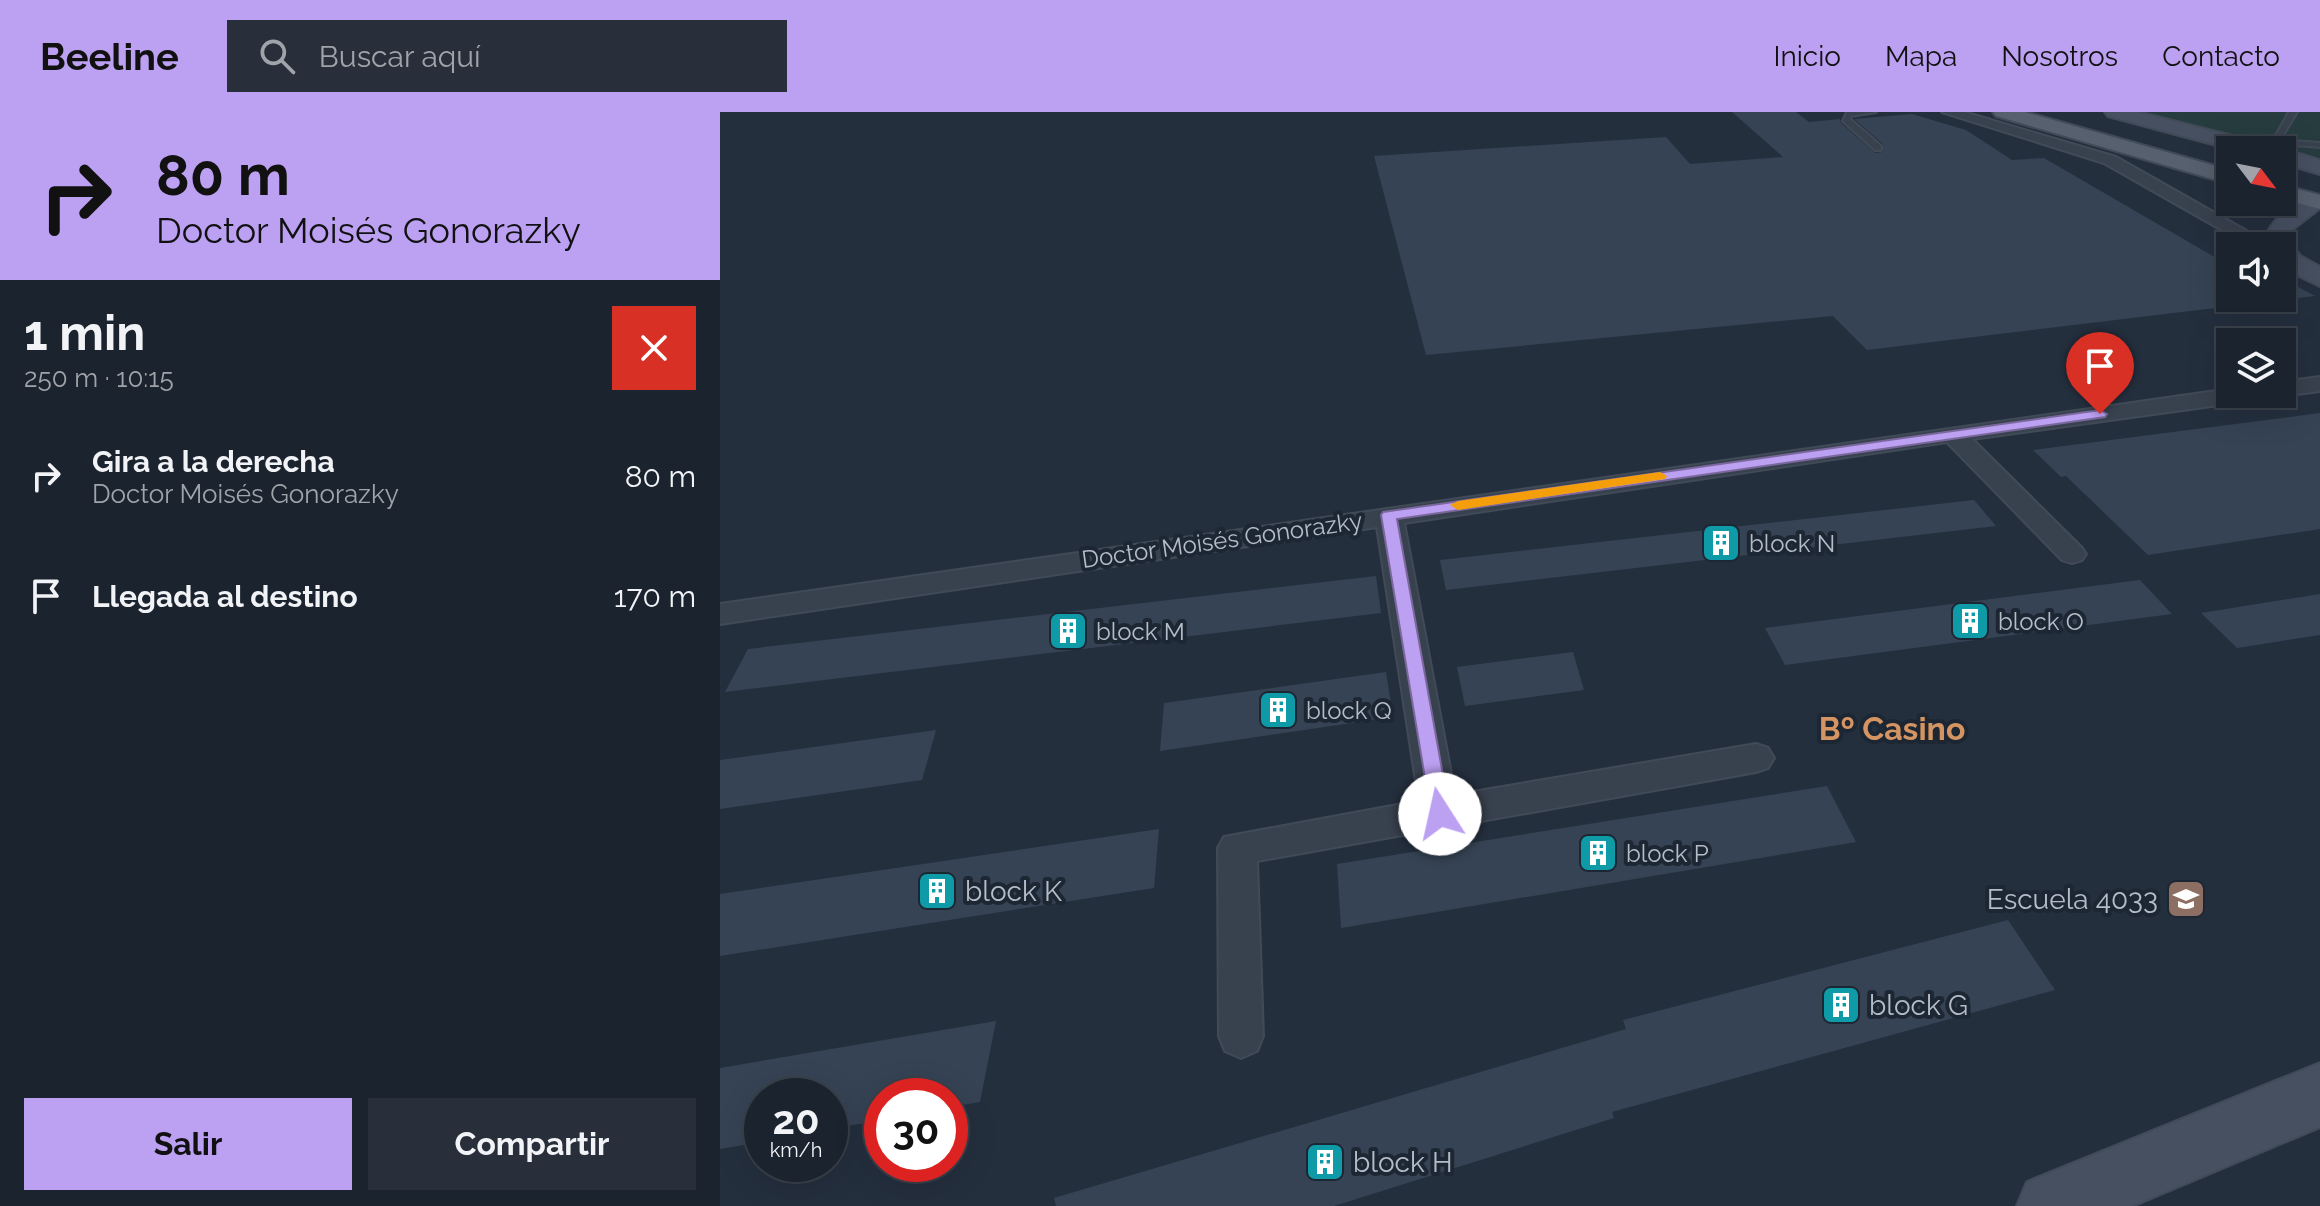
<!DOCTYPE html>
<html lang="es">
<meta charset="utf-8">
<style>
body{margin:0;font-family:Raleway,sans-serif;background:#282f3a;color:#f1f3f6;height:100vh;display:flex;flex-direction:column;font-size:30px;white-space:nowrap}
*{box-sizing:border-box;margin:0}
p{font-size:26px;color:#a0a4aa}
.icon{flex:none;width:44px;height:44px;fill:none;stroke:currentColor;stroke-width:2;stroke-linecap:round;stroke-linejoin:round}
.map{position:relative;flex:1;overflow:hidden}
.side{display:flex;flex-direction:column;background:#1b232e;width:720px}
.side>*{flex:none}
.guide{background:#bca0f2;color:#111;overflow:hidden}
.needle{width:52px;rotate:122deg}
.tools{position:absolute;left:1496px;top:24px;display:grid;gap:16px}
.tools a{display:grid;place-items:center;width:80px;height:80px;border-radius:0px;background:#1b232e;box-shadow:0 8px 32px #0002,0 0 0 2px #39404a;font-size:40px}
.speed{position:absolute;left:24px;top:966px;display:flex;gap:16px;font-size:40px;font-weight:700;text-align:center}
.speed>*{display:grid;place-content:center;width:104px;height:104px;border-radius:50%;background:#1b232e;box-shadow:0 8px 32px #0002,0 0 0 2px #39404a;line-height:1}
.speed small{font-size:20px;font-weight:400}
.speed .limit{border:12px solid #d22;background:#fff;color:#111}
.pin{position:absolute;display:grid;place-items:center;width:68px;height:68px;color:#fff;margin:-82px -34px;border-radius:50% 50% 50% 0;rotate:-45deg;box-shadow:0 0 8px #0007}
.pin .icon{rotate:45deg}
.me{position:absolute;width:88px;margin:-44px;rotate:350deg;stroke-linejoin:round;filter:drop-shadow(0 0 6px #0008)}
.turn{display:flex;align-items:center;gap:28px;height:168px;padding:0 24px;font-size:36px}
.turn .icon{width:104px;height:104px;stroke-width:2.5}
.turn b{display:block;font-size:56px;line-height:68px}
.round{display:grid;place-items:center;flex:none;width:84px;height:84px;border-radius:0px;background:#282f3a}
.headline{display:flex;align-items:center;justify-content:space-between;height:136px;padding:0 24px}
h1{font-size:48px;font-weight:700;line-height:60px}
.cta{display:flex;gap:16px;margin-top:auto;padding:16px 24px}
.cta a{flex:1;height:92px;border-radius:0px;background:#bca0f2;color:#111;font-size:32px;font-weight:700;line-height:92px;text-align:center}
.cta a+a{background:#282f3a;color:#f1f3f6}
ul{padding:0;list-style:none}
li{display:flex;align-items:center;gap:24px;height:120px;padding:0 24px}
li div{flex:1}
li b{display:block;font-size:30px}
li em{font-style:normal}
header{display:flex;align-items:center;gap:48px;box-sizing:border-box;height:112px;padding:0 40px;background:#bca0f2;color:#111}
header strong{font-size:38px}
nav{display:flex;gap:44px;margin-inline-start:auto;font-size:28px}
.search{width:560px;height:72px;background:#282f3a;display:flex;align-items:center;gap:20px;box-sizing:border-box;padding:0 28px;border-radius:0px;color:#a0a4aa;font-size:30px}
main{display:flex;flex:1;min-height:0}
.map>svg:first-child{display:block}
</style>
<header>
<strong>Beeline</strong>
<div class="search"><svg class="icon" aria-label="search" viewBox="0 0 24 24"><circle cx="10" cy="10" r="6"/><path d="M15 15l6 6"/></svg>Buscar aquí</div>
<nav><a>Inicio</a><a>Mapa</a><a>Nosotros</a><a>Contacto</a></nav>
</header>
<main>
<section class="side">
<div class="guide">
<div class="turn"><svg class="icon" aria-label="right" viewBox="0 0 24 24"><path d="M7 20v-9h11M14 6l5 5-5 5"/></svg><div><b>80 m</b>Doctor Moisés Gonorazky</div></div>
</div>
<div class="headline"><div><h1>1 min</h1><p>250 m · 10:15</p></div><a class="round" style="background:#d93025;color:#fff"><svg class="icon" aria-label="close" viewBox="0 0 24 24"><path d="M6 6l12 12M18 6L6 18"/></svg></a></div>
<ul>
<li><svg class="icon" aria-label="right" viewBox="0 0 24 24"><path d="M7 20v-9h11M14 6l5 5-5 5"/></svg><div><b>Gira a la derecha</b><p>Doctor Moisés Gonorazky</p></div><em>80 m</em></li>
<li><svg class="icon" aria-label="arrive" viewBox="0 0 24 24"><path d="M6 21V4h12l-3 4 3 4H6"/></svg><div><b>Llegada al destino</b></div><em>170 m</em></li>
</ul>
<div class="cta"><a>Salir</a><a>Compartir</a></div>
</section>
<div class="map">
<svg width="1600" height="1094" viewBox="0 0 1600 1094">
<rect width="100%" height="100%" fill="#242f3e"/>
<!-- green -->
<path fill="#263c3f" d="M1425 0H1600V45Z"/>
<!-- building -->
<path fill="#364354" d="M1012 0H1076L1089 10 1120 7 1121 11 1155 41 1163 40V32L1134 7 1192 2 1246 18 1292 48 1324 46 1510 154V186H1562V166L1595 184 1147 238 1113 204 706 243 654 44 946 25 970 52 1063 45Z
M1600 301V417L1428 443 1346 364 1341 365 1313 338Z
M1254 388 1276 414 726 478 720 448Z
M656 464 661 501 5 580 28 537Z
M1420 468 1452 502 1065 553 1045 516Z
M1600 482V523L1517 536 1481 501Z
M853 540 864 578 745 594 737 555Z
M666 560 673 605 440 639 444 591Z
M216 618 202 668 0 697V648Z
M1107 674 1136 730 621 816 617 752Z
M439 717 434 776 0 844V782Z
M1288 808 1335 878 892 1000 894 1006 614 1094H336L334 1086 906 917 903 908Z
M276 909 260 990 230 995V984H162V1008L110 1017V984H42V1030L0 1037V956Z"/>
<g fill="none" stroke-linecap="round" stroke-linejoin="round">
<!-- lane casing -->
<g stroke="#414a57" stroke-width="4">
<path id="lane" d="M1127 0H1156L1131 4 1130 7 1161 34V38H1155L1123 9Z
M1569 0H1577L1560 28 1600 31V35L1558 32 1554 38H1548Z"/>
</g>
<!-- street casing -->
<g stroke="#414a57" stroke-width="4">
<path id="street" d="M1222 0H1244L1396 45 1553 134H1530L1384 51Z
M1600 265V279L1562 284 1554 282H1562V270Z
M1510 277V282H1540L1536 287 1528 289 1252 327 1362 436 1366 442 1362 448 1352 451 1342 448 1227 330 684 411 735 683 1036 632 1048 636 1054 646 1048 656 1036 660 537 749 543 924 537 939 521 946 505 939 499 924 498 736 504 725 699 689 657 415 0 512V492Z"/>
</g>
<!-- secondary casing -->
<g stroke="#414a57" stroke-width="4">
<path id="secondary" d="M1385 0H1418L1548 33 1551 38H1515L1388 4Z
M1560 38C1573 39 1587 44 1600 48V62L1562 51Z
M1590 86 1598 88 1600 96 1573 117 1569 129 1580 144 1600 155V174L1562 156V134H1545L1543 129C1552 109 1568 91 1590 86Z
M1600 951V1015L1412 1094H1297L1307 1070Z"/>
</g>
<!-- primary casing -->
<g stroke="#414a57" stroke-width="4">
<path id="primary" d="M1273 0H1305L1510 58V72L1276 4Z
M1562 73 1600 83V97L1562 87Z"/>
</g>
<!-- lane -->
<use href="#lane" fill="#38414e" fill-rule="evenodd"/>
<!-- street -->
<use href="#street" fill="#38414e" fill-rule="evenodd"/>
<!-- secondary -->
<use href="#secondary" fill="#465061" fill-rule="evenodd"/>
<!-- primary -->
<use href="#primary" fill="#56606e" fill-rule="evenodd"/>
</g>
<!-- route -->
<path fill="#bca0f2" stroke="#7a689d" stroke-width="2" d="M1380 298 1387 302 1385 305 677 407 730 702 727 708 720 711 712 708 661 403 663 400Z"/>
<!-- slow -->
<path fill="#f59e0b" d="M940 360 947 364 945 367 738 398 730 393 738 389Z"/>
<!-- icons -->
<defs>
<g id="building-square" transform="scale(2)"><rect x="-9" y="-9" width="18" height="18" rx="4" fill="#0f9aa8" stroke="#1d2633"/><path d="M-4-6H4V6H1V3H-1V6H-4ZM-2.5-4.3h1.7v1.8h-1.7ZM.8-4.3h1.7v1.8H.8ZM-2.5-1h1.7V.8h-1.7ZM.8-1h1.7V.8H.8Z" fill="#fff"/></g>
<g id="school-square" transform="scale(2)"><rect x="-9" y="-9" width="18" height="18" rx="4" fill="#8d6e63" stroke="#1d2633"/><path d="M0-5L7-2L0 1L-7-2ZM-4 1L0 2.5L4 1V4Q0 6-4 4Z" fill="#fff"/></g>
</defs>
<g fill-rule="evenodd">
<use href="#building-square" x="1001" y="431"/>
<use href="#building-square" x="1250" y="509"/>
<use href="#building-square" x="348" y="519"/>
<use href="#building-square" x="558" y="598"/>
<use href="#building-square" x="878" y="741"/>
<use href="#building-square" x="217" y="779"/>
<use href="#school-square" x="1466" y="787"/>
<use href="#building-square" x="1121" y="893"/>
<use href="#building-square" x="605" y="1050"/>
</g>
<g text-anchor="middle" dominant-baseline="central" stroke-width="8" stroke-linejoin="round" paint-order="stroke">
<!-- street labels -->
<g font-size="24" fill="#b4bcc9" stroke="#1d2633">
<text transform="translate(502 428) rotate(-8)">Doctor Moisés Gonorazky</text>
</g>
<!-- poi labels -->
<g font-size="24" fill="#b4bcc9" stroke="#1d2633" text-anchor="start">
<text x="1029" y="431">block N</text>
<text x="1278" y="509">block O</text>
<text x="376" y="519">block M</text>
<text x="586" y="598">block Q</text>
<text x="906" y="741">block P</text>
</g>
<!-- near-poi labels -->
<g font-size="28" fill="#b4bcc9" stroke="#1d2633" text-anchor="start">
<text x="245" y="779">block K</text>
<text x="1438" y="787" text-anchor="end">Escuela 4033</text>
<text x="1149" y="893">block G</text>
<text x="633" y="1050">block H</text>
</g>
<!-- district labels -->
<g font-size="32" font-weight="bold" fill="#d59563" stroke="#1d2633">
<text x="1172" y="616">Bº Casino</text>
</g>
</g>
</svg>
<div class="tools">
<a><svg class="needle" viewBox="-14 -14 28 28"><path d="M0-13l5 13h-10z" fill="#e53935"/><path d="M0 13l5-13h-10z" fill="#a0a4aa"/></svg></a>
<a><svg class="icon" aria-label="sound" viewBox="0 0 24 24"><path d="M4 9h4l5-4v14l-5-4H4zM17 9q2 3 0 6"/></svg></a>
<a><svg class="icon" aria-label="layers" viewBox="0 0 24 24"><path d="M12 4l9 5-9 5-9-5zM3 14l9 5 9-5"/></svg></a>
</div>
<div class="speed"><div>20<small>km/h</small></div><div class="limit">30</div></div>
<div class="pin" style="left:1380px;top:302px;background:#d93025"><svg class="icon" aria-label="arrive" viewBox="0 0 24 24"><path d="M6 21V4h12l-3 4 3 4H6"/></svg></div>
<svg class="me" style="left:720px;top:702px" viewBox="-20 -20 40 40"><circle r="19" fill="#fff"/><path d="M0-13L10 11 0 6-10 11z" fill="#bca0f2"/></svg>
</div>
</main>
